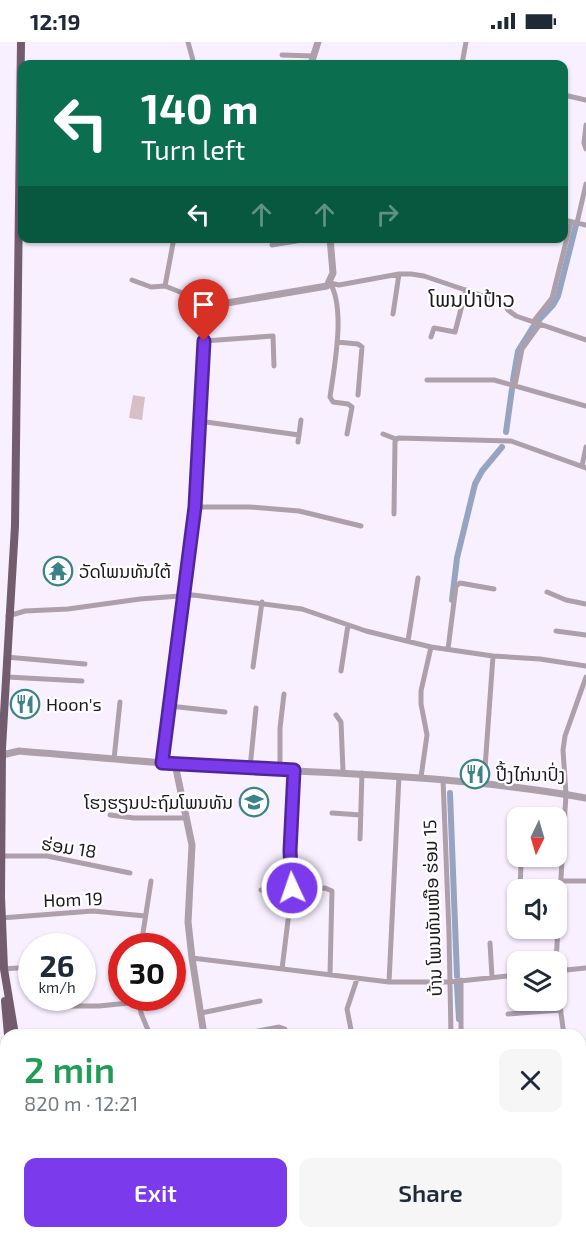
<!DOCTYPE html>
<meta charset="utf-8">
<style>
body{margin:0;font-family:"Exo 2","Noto Sans Lao",sans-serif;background:#f6f6f7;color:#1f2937;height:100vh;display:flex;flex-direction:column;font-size:22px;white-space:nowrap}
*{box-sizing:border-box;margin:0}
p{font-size:20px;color:#747a83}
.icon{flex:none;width:33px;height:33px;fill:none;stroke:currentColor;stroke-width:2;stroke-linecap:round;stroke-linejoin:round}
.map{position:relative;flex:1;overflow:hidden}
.sheet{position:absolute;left:0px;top:987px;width:586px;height:210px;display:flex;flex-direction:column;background:#fff;border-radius:18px 18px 0 0;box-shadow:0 2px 4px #0004}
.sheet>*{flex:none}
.top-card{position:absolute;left:18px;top:18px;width:550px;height:183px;border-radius:12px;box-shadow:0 2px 4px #0004;background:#0b6e4f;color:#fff;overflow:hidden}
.needle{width:39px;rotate:185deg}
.buttons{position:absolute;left:507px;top:765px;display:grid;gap:12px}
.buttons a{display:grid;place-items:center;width:60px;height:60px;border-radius:12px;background:#fff;box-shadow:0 2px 4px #0004;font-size:30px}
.speed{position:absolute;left:18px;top:891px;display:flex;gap:12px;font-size:30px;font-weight:700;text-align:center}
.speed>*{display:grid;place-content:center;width:78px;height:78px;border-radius:50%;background:#fff;box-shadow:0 2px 4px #0004;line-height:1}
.speed small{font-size:15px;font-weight:400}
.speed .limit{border:9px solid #d22;background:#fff;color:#111}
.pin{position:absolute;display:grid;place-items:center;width:51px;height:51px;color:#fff;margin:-62px -26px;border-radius:50% 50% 50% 0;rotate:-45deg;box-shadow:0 0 6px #0007}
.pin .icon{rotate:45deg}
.me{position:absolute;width:66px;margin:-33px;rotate:357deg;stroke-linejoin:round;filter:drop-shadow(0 0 4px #0008)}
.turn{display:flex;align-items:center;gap:21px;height:126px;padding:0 24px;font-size:27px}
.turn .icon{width:78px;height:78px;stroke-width:2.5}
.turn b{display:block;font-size:42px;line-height:51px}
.lanes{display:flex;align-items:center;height:57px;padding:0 24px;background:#0003;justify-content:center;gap:30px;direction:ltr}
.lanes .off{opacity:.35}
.round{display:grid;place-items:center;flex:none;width:63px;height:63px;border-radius:12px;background:#f6f6f7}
.headline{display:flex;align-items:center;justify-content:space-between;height:102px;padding:0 24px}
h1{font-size:36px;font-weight:600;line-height:45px;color:#1e9e55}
.action{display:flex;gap:12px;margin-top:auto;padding:12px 24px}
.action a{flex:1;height:69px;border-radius:12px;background:#7c3aed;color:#fff;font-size:24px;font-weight:600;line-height:69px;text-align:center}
.action a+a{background:#f6f6f7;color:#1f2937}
.status{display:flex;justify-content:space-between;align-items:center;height:42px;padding:0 30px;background:#fff;direction:ltr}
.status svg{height:16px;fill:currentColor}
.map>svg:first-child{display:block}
</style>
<div class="status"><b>12:19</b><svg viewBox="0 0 49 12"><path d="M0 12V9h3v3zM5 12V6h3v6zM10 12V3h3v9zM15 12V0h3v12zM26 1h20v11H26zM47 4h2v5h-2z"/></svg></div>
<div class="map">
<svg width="586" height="1197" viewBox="0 0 586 1197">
<rect width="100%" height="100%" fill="#f8efff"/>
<!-- pitch -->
<path fill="#d6bfc7" d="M133 353 145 355 142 378 129 376Z"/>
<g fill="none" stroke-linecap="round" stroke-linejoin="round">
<!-- canal -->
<path stroke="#96a4c2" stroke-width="6" d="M539 278 553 263 558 254 576 183
M513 338 518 309 533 285
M506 390 512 347
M452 558 457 516 475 442 482 429 502 405
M450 751 457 934
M457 943 459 977
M458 1191V1197"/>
<!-- minor -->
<path stroke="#ada0ab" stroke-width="5" d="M188 0 194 22
M282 13 313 14
M462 22 466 0
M564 53 586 58
M586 83 584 101 586 107
M564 178 586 183
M577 181 586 142
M174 196 165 244 200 258 210 270
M272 203 314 196
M132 238 151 245 165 244
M330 241 339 243 399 232H411L424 234 504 261 508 268 516 274 586 298
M330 241C346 267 334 326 330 355L333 360 348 362 352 365 347 392
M393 272 399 232
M533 280 552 256 571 180
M431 295 434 286 455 290 466 248
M204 299 273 294 274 324
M337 300 358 302 362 305 358 353
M427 338H494L586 364
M515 343 522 307 540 282
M199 379 299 393
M383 392 396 397
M298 400 301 378
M582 424 586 405
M195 465H250L299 469 361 484
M394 472 395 399 398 396 511 399 586 426
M547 550 566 558 586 562
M8 574 25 569 68 567 140 557 193 553 302 567 366 589 431 605 493 614 540 617 586 624
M556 589 586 593
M408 599 418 536
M448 607 456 544 460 541 494 547
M6 615 85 622
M253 625 262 560
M341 629 348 583
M7 635 82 639
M169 664 225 670
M336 673 341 680 343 729
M114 717 120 660
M250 726 256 666
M280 727V686L284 652
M421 735 427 693 421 662V649L431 605
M443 737 449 891 451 993
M484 740 493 614
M332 771 361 773
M110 773 134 776H187
M360 797 362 731
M0 814H47L130 831
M546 814 562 816
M560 839H586
M261 848 325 846 332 849 330 933
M520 848 521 821 528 814
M516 863 518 857
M1 876 93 869 145 874
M490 901 492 935
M141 904 151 839
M192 916 389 940H450L518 933
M556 920 566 752 563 708 565 694 586 635
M3 927 32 925
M282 927 292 846 290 809 294 728
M556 929 586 926
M556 935 564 993
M389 940 399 734
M139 956 141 971 150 993
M69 964H99L139 960
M201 971 260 959
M508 972 560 968
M399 992V993
M237 993 279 985 285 987 286 993
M352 993 347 967 357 937
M461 993V938
M580 1053 586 1052
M0 1167 6 1168
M265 1191 274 1196
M451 1191V1197
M462 1191V1197
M368 1197V1191
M561 1197 562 1191"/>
<!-- tertiary -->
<path stroke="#ada0ab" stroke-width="7" d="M311 22 318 0
M2 713 19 709C92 715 164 722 237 726 354 732 470 735 586 756
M162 721 195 465 204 299C206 284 205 269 221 262L327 244 333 231 330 196
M175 722 192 803 188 880 192 916 204 993
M234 1191 235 1197"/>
<!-- primary -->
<path stroke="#725c6e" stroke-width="8" d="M5 959 8 993
M15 993 4 927 1 855 2 706 15 484 21 0
M0 1052 6 1044
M0 1083 6 1089
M34 1191V1197"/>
</g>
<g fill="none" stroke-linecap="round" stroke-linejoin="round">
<!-- route casing -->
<g stroke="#51269a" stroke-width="15">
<path id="route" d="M204 299 195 465 162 721 294 728 290 809 292 846"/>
</g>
<!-- route -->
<use href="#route" stroke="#7c3aed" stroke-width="10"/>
</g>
<!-- icons -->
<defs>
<g id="temple-ring" transform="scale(1.5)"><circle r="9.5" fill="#fff" stroke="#3b8386" stroke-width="1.5"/><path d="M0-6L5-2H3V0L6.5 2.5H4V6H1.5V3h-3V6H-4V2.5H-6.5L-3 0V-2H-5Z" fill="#3b8386"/></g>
<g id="restaurant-ring" transform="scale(1.5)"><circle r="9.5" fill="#fff" stroke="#3b8386" stroke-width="1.5"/><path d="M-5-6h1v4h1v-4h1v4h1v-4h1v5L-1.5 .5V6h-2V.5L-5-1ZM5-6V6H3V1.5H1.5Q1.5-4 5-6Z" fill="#3b8386"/></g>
<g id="school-ring" transform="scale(1.5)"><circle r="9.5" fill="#fff" stroke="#3b8386" stroke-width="1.5"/><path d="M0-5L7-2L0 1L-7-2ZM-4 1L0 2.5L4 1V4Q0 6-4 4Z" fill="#3b8386"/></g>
</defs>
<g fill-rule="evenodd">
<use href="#temple-ring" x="58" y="529"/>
<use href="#restaurant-ring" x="25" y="662"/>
<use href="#restaurant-ring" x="475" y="732"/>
<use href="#school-ring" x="254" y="760"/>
</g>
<g text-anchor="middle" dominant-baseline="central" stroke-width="4.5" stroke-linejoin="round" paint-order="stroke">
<!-- poi labels -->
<g font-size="18" fill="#1d1821" stroke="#fff" text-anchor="start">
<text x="79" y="529">ວັດໂພນທັນໃຕ້</text>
<text x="46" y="662">Hoon's</text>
<text x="496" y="732">ປີ້ງໄກ່ນາປົ່ງ</text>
<text x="233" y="760" text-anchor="end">ໂຮງຮຽນປະຖົມໂພນທັນ</text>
</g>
<!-- street labels -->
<g font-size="18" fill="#1d1821" stroke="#fff">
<text transform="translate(69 805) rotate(9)">ຮ່ອມ 18</text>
<text transform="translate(73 857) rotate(-2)">Hom 19</text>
<text transform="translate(432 866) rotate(-92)">ບ້ານ ໂພນທັນເໜືອ ຮ່ອມ 15</text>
</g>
<!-- quarter labels -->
<g font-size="21" fill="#1d1821" stroke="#fff">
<text x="472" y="256">ໂພນປ່າປ້າວ</text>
</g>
</g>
</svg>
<div class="buttons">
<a><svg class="needle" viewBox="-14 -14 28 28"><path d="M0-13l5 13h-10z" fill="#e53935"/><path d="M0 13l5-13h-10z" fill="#747a83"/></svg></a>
<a><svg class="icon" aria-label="sound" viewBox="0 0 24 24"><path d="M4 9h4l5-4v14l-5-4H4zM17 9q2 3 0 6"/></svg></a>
<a><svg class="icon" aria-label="layers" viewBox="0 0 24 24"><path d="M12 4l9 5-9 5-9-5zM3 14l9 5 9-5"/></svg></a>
</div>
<div class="speed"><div>26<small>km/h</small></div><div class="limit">30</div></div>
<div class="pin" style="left:204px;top:299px;background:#d93025"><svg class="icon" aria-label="arrive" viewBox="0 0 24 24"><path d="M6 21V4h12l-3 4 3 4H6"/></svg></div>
<svg class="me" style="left:292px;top:846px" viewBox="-20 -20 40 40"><circle r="17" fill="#7c3aed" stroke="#fff" stroke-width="3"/><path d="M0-11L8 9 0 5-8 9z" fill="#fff"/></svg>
<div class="top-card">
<div class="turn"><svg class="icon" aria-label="left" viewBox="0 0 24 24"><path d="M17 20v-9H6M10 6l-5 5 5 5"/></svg><div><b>140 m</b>Turn left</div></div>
<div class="lanes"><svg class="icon" aria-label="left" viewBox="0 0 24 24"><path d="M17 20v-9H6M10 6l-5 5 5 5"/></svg><svg class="icon off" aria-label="ahead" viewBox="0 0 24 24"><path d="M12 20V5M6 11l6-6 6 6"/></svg><svg class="icon off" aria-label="ahead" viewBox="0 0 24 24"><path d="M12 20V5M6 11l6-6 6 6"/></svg><svg class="icon off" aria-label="right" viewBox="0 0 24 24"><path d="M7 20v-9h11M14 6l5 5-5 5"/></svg></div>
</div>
<section class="sheet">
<div class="headline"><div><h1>2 min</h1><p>820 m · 12:21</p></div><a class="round"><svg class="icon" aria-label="close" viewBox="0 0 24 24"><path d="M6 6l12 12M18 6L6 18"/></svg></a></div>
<div class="action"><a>Exit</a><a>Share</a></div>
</section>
</div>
